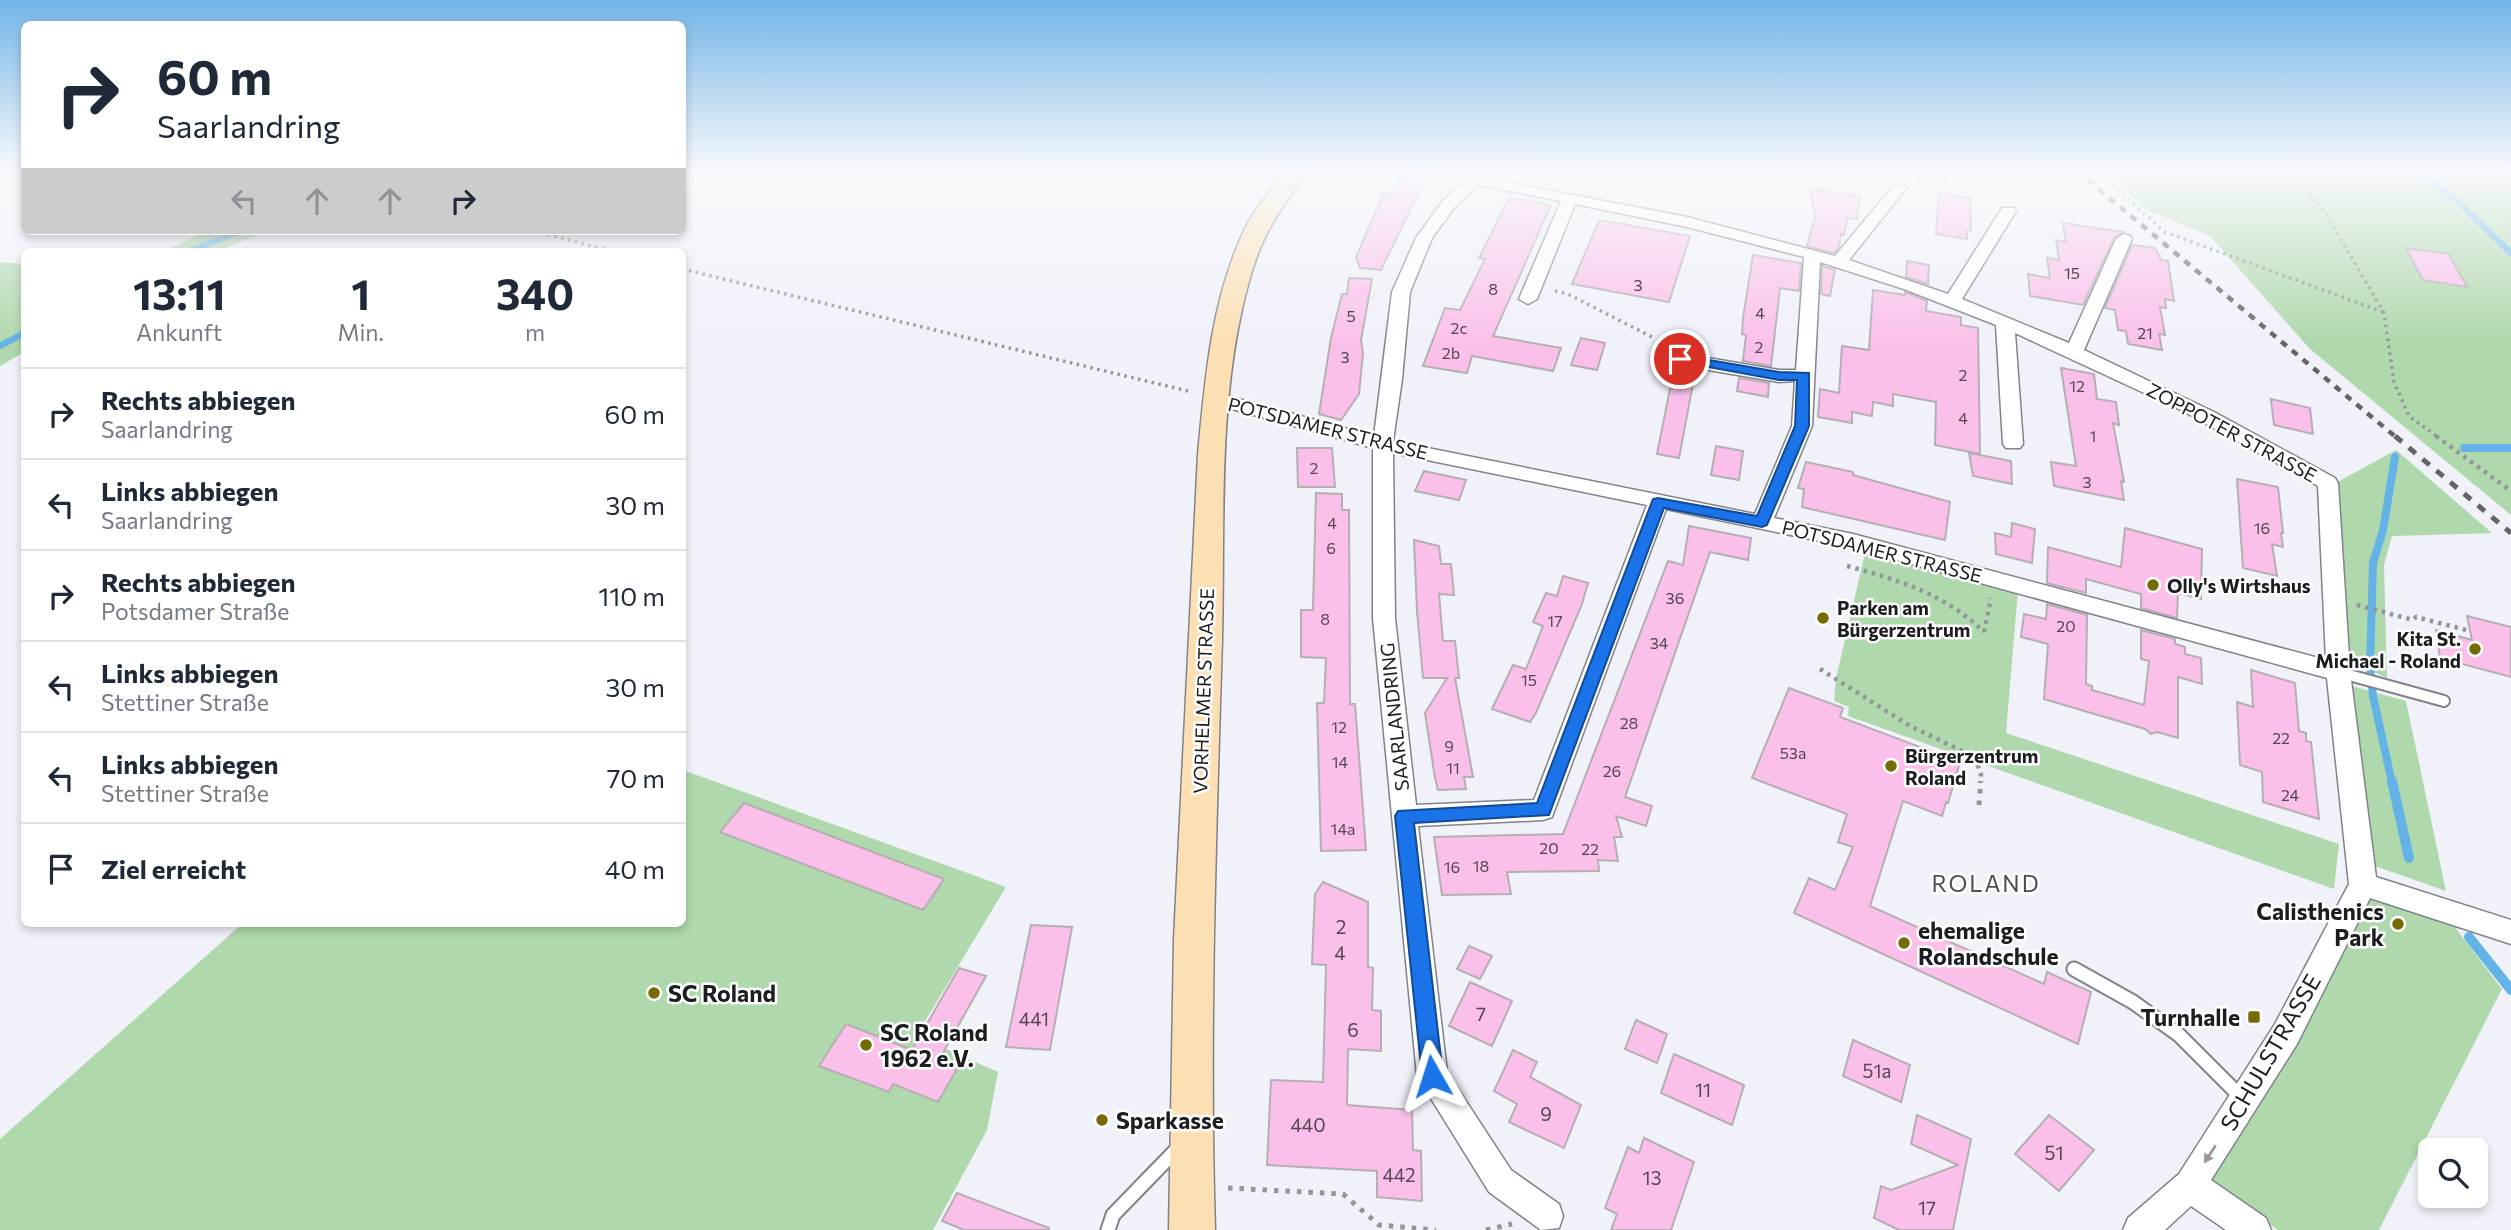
<!DOCTYPE html>
<html lang="de">
<meta charset="utf-8">
<style>
body{margin:0;font-family:Commissioner,sans-serif;background:#f2f2f3;color:#1f2937;height:100vh;display:flex;flex-direction:column;font-size:26px;white-space:nowrap}
*{box-sizing:border-box;margin:0}
p{font-size:23px;color:#747a83}
.icon{flex:none;width:38px;height:38px;fill:none;stroke:currentColor;stroke-width:2;stroke-linecap:round;stroke-linejoin:round}
.map{position:relative;flex:1;overflow:hidden}
.side{position:absolute;left:21px;top:248px;width:665px;height:679px;display:flex;flex-direction:column;background:#fff;border-radius:10px;box-shadow:0 4px 10px #0003}
.side>*{flex:none}
.hud{position:absolute;left:21px;top:21px;width:665px;height:214px;border-radius:10px;box-shadow:0 4px 10px #0003;background:#fff;color:#1f2937;overflow:hidden}
.buttons{position:absolute;left:2418px;top:1138px;display:grid;gap:14px}
.buttons a{display:grid;place-items:center;width:70px;height:70px;border-radius:10px;background:#fff;box-shadow:0 4px 10px #0003;font-size:35px}
.pin{position:absolute;display:grid;place-items:center;width:60px;height:60px;color:#fff;margin:-30px;border:4px solid #fff;border-radius:50%;box-shadow:0 2px 7px #0007}
.me{position:absolute;width:77px;margin:-38px;rotate:354deg;stroke-linejoin:round;filter:drop-shadow(0 0 5px #0008)}
.turn{display:flex;align-items:center;gap:24px;height:147px;padding:0 21px;font-size:32px}
.turn .icon{width:91px;height:91px;stroke-width:2.5}
.turn b{display:block;font-size:49px;line-height:60px}
.lanes{display:flex;align-items:center;height:66px;padding:0 21px;background:#0003;justify-content:center;gap:35px;direction:ltr}
.lanes .off{opacity:.35}
.eta{display:flex;justify-content:space-evenly;align-items:center;height:119px;text-align:center}
.eta b{font-size:42px;font-weight:700;line-height:49px}
ul{padding:0;list-style:none}
li{display:flex;align-items:center;gap:21px;height:91px;padding:0 21px;border-top:2px solid #e0e1e3}
li div{flex:1}
li b{display:block;font-size:26px}
li em{font-style:normal}
.map>svg:first-child{display:block}
</style>
<div class="map">
<svg width="2511" height="1230" viewBox="0 0 2511 1230">
<rect width="100%" height="100%" fill="#f0f1f9"/>
<!-- green -->
<path fill="#afd8ac" d="M2106 171H2511V515L2310 349 2210 236 2145 209Z
M206 231H267L215 252H163Z
M0 262 24 264V352L0 366Z
M2396 450 2492 533 2392 536 2384 565 2387 678 2345 659 2334 484Z
M1866 549 2018 590 2006 733 2339 844 2334 889 1848 716 1849 707 1834 701 1836 678Z
M2348 685 2406 701 2446 891 2369 864Z
M683 770 1006 887 916 1036 998 1072 987 1130 933 1230H0V1139L242 924H682Z
M2370 892 2448 918 2502 989 2379 1230H2278L2209 1181Z"/>
<g fill="none" stroke-linecap="round" stroke-linejoin="round">
<!-- stream-far2 -->
<path stroke="#64b3e6" stroke-width="6" d="M2416 171 2456 200 2511 253
M187 252 241 231
M0 346 24 333"/>
<!-- stream-far1 -->
<path stroke="#64b3e6" stroke-width="8" d="M2464 448H2511
M2392 783 2373 696 2370 668 2373 563 2383 530 2395 457"/>
<!-- stream -->
<path stroke="#64b3e6" stroke-width="10" d="M2392 781 2409 858
M2469 937 2511 990"/>
</g>
<!-- building -->
<path fill="#fbc0ea" stroke="#b5aeb2" stroke-width="2" d="M1408 171H1434L1418 194 1381 270 1360 268 1356 257 1384 193 1391 194Z
M1810 188 1860 196 1857 219 1848 218 1844 235 1841 234 1839 247 1834 253 1807 246 1815 217Z
M1939 193 1970 198 1971 230 1967 231V239L1936 234Z
M1509 198 1551 205 1493 336 1561 348 1553 371 1472 356 1467 373 1423 366 1445 308 1460 310 1485 259 1479 258Z
M1599 220 1690 236 1669 302 1572 284Z
M2063 223 2123 232 2114 238 2083 305 2030 296 2028 274 2050 278 2047 258 2059 260 2056 240 2066 242Z
M2132 245 2155 248 2161 260 2168 261 2174 301 2165 299 2166 308 2160 307 2165 335 2159 334 2162 350 2128 344 2126 331 2118 330 2115 310 2105 308Z
M2406 248 2449 254 2467 287 2423 280Z
M1753 255 1801 263 1799 291 1780 288 1771 366 1743 361 1746 335 1742 334 1743 318Z
M1907 261 1929 265 1928 284 1906 277Z
M1822 266 1835 270 1830 296 1821 294Z
M1349 278 1372 279 1361 340 1363 353 1359 394 1341 420 1319 414 1331 338 1342 294H1347Z
M1873 290 1905 295V292L1927 301 1926 311 1961 317V325L1978 328 1980 454 1935 445 1936 402 1893 394V406L1873 402 1872 416 1852 412V423L1818 417 1820 389 1839 393 1842 346 1869 350Z
M1581 338 1605 343 1597 370 1571 365Z
M2061 368 2094 374 2097 399 2116 402 2119 425 2113 423 2124 482 2121 481 2124 500 2054 486 2051 462 2076 466Z
M1674 369 1695 373 1679 458 1657 454Z
M1739 378 1769 383 1768 397 1737 391Z
M2271 399 2310 408 2313 434 2274 425Z
M1716 446 1743 451 1739 480 1711 475Z
M1297 448H1332L1335 487H1298Z
M1969 453 2011 461 2012 484 1973 476Z
M1806 462 1853 472V475L1950 502 1945 540 1802 507 1804 489 1798 488Z
M1424 471 1466 480 1459 500 1415 491Z
M2237 479 2278 487 2283 533H2281L2283 547 2272 544 2277 576 2243 568Z
M1316 493 1342 494V510H1349L1350 704H1355L1366 850 1321 851 1317 703H1324L1326 658 1301 657V610H1313Z
M2012 523 2035 529 2032 563 1996 554 1995 533 2011 537Z
M1689 526 1751 538 1748 560 1710 552 1625 797 1652 806 1646 826 1616 816 1622 837H1614L1618 861 1598 860 1599 871 1507 872 1511 894 1442 895 1434 837 1563 834 1668 561 1683 565Z
M2125 528 2202 549 2201 599 2178 593 2177 618 2141 608V594L2086 579V593L2047 583 2048 547 2121 567Z
M1414 540 1439 546 1441 564H1451L1454 595 1439 594 1443 641H1455L1459 678H1455L1473 777H1464L1466 789 1438 790 1435 778 1425 713 1447 678H1423L1417 611Z
M1563 576 1588 583 1582 604 1536 713 1530 722 1492 709 1513 665 1526 669 1543 626 1533 622 1546 593 1557 596Z
M2047 604 2087 615 2086 684 2092 686V690L2144 705 2149 661 2141 659V630L2175 639V644L2185 647V654L2201 658 2202 684 2178 677V738L2157 732 2151 734 2145 729 2044 699 2048 644 2021 637 2024 614 2046 619Z
M2467 616 2511 627V677L2440 658 2436 630 2472 640Z
M2251 670 2295 683 2299 731 2306 733V741L2311 742 2319 819 2263 802 2262 772 2240 765 2237 702 2253 707Z
M1789 688 1843 708 1840 717 1960 762 1948 803 1946 802 1942 816 1903 801 1870 906 2044 984 2047 972 2091 992 2078 1044 1794 913 1809 878 1835 890 1853 847 1838 842 1847 814 1752 778Z
M744 803 944 879 923 910 720 832Z
M1323 882 1368 902V967L1373 968 1372 1010 1381 1011V1051L1348 1049 1347 1105 1412 1110 1413 1150 1421 1151 1422 1201 1377 1197V1171L1267 1165 1271 1080 1323 1082 1326 965 1312 964 1315 894Z
M1031 925 1072 927 1050 1050 1006 1047Z
M1469 946 1492 956 1480 979 1457 969Z
M959 968 986 976 939 1060 958 1067 938 1102 893 1084 889 1092 819 1066 846 1024 912 1050Z
M1470 982 1512 1001 1492 1046 1449 1026Z
M1636 1020 1667 1034 1657 1063 1625 1049Z
M1853 1040 1910 1065 1901 1102 1843 1076Z
M1513 1050 1537 1062 1530 1077 1581 1105 1564 1148 1509 1122 1517 1104 1494 1091Z
M1674 1054 1744 1085 1732 1125 1661 1093Z
M1917 1115 1971 1139 1953 1230H1899L1874 1218 1881 1186 1891 1190 1958 1165 1911 1144Z
M2049 1115 2094 1150 2059 1191 2015 1154Z
M1644 1138 1694 1162 1671 1230H1611L1617 1214 1605 1208 1628 1147 1639 1153Z
M957 1193 1049 1228V1230H964L942 1221Z"/>
<g fill="none" stroke-linecap="round" stroke-linejoin="round">
<!-- lane-far1 casing -->
<g stroke="#82838a" stroke-width="14">
<path id="lane-far1" d="M2338 672 2444 701"/>
</g>
<!-- lane casing -->
<g stroke="#82838a" stroke-width="17">
<path id="lane" d="M2074 969 2133 1002 2179 1035 2242 1098
M1108 1230 1113 1215 1179 1147"/>
</g>
<!-- street casing -->
<g stroke="#82838a" stroke-width="3">
<path id="street" d="M1474 171H1491L1485 178 1687 217 1835 256 1894 185H1904L1907 188 1904 191 1849 260 1948 294 2002 208H2014L2016 211 1962 299 2069 343 2116 239 2124 234 2130 236 2132 239 2084 350 2214 412 2335 478 2338 483 2350 672 2376 877 2511 920V944L2370 898 2297 1044 2211 1180 2266 1218 2271 1230H2226L2191 1206 2165 1230H2123L2128 1218 2179 1174 2275 1024 2349 884 2327 678 1853 548 1666 509 1552 817 1543 820 1418 826 1447 1072 1511 1170 1559 1204 1563 1216 1559 1228 1541 1230 1489 1192 1417 1076 1373 618V448L1210 403 1207 399 1217 393 1374 436 1392 292 1416 238 1442 202ZM1477 185 1561 201 1519 299 1528 304 1537 299 1575 204 1687 227 1804 257 1796 370H1779L1661 350 1652 356 1661 362 1779 382 1795 381 1792 426 1755 514 1393 441 1402 379 1410 292 1432 238 1454 208ZM1820 262 1904 289 1996 325 2003 444 2006 448H2020L2023 444 2015 333 2183 411 2318 486 2326 660 1853 534 1774 518 1812 426ZM1393 453 1647 505 1534 800 1416 805 1395 618Z"/>
</g>
<!-- secondary casing -->
<g stroke="#82838a" stroke-width="3">
<path id="secondary" d="M1286 171H1308C1278 214 1262 232 1248 285 1217 399 1225 523 1222 640 1216 837 1209 1033 1215 1230H1169L1174 939 1198 454C1205 380 1211 302 1243 233 1253 210 1271 191 1286 171Z"/>
</g>
<!-- path-far2 -->
<path stroke="#94959a" stroke-width="3.5" stroke-dasharray="2.5 4.5" stroke-linecap="butt" d="M1851 171 1884 177
M2096 171 2165 232 2383 312
M2291 171 2326 214 2384 313 2394 382 2409 416 2439 438
M1917 182 1932 185 1959 179V171
M534 231 616 252
M682 269 1192 392
M1555 291 1568 294 1654 338"/>
<!-- path-far1 -->
<path stroke="#94959a" stroke-width="4.5" stroke-dasharray="3.5 5" stroke-linecap="butt" d="M2436 436 2511 491
M1847 566C1899 580 1945 594 1984 632
M2357 605 2413 620 2416 617 2466 630
M1984 632 1991 598
M1820 669 1910 726 1975 757 1981 775 1980 783"/>
<!-- path -->
<path stroke="#94959a" stroke-width="5" stroke-dasharray="4.5 7" stroke-linecap="butt" d="M1979 805 1981 781
M1228 1188 1343 1194 1379 1225 1436 1230
M1486 1230 1512 1224"/>
<!-- lane-far1 -->
<use href="#lane-far1" stroke="#fff" stroke-width="10"/>
<!-- lane -->
<use href="#lane" stroke="#fff" stroke-width="13"/>
<!-- street -->
<use href="#street" fill="#fff" fill-rule="evenodd"/>
<!-- secondary -->
<use href="#secondary" fill="#fce0b4" fill-rule="evenodd"/>
<!-- rail-far1 -->
<path stroke="#636468" stroke-width="4.5" stroke-dasharray="7 7" stroke-linecap="butt" d="M2077 171 2397 438"/>
<!-- rail -->
<path stroke="#636468" stroke-width="5" stroke-dasharray="9 9" stroke-linecap="butt" d="M2395 436 2511 533"/>
</g>
<!-- one-way arrows -->
<defs><path id="oneway-solid" d="M-6-.8H1V-3.2L6.5 0L1 3.2V.8H-6Z" transform="scale(1.75)"/></defs>
<use fill="#99999a" href="#oneway-solid" transform="translate(2210 1154) rotate(123)"/>
<!-- sky -->
<linearGradient id="sky" x2="0" y2="1"><stop stop-color="#73b4e7"/><stop offset="0.5" stop-color="#f8f9fc"/><stop offset="1" stop-color="#f8f9fc" stop-opacity="0"/></linearGradient>
<rect width="2511" height="343" fill="url(#sky)"/>
<!-- route -->
<path fill="#1a73e8" stroke="#114b97" stroke-width="2" d="M1680 355 1779 372 1809 373V426L1767 525 1762 527 1664 508 1549 815 1414 823 1443 1076 1440 1083 1432 1086 1425 1083 1422 1076 1395 816 1398 811 1537 803 1653 499 1658 498 1757 516 1795 426 1797 380H1779L1676 361V356Z"/>
<!-- markers -->
<g fill="#766a02" stroke="#fff" stroke-width="2.5">
<circle cx="2153" cy="585" r="7"/>
<circle cx="1823" cy="618" r="7"/>
<circle cx="2475" cy="649" r="7"/>
<circle cx="1891" cy="766" r="7"/>
<circle cx="2398" cy="924" r="7"/>
<circle cx="1904" cy="943" r="7"/>
<circle cx="654" cy="993" r="7"/>
<rect x="2247" y="1010" width="14" height="14" rx="3.5"/>
<circle cx="866" cy="1045" r="7"/>
<circle cx="1102" cy="1120" r="7"/>
</g>
<g text-anchor="middle" dominant-baseline="central" stroke-width="5" stroke-linejoin="round" paint-order="stroke">
<!-- number labels -->
<g font-size="16" fill="#544652">
<text x="2072" y="272">15</text>
<text x="1638" y="284">3</text>
<text x="1493" y="288">8</text>
<text x="1760" y="312">4</text>
<text x="1351" y="315">5</text>
<text x="1459" y="327">2c</text>
<text x="2145" y="332">21</text>
<text x="1759" y="346">2</text>
<text x="1451" y="352">2b</text>
<text x="1345" y="356">3</text>
<text x="1963" y="374">2</text>
<text x="2077" y="385">12</text>
<text x="1963" y="417">4</text>
<text x="2093" y="435">1</text>
<text x="1314" y="467">2</text>
<text x="2087" y="481">3</text>
<text x="1332" y="522">4</text>
<text x="2262" y="527">16</text>
<text x="1331" y="547">6</text>
<text x="1675" y="597">36</text>
<text x="1325" y="618">8</text>
<text x="1555" y="620">17</text>
<text x="2066" y="625">20</text>
<text x="1659" y="642">34</text>
<text x="1529" y="679">15</text>
<text x="1629" y="722">28</text>
<text x="1339" y="726">12</text>
<text x="2281" y="737">22</text>
<text x="1449" y="745">9</text>
<text x="1793" y="752">53a</text>
<text x="1340" y="761">14</text>
<text x="1453" y="767">11</text>
<text x="1612" y="770">26</text>
<text x="2290" y="794">24</text>
<text x="1343" y="828">14a</text>
<text x="1549" y="847">20</text>
<text x="1590" y="848">22</text>
<text x="1481" y="865">18</text>
<text x="1452" y="866">16</text>
</g>
<!-- street labels -->
<g font-size="19" fill="#1c1d1f" stroke="#fff">
<text transform="translate(1328 428) rotate(14)">POTSDAMER STRASSE</text>
<text transform="translate(2232 432) rotate(28)">ZOPPOTER STRASSE</text>
<text transform="translate(1882 551) rotate(14)">POTSDAMER STRASSE</text>
<text transform="translate(1203 691) rotate(-88)">VORHELMER STRASSE</text>
<text transform="translate(1394 717) rotate(-96)">SAARLANDRING</text>
</g>
<!-- poi labels -->
<g font-size="19" font-weight="bold" fill="#1c1d1f" stroke="#fff" text-anchor="start">
<text x="2167" y="585">Olly's Wirtshaus</text>
<text x="1837" y="607">Parken am<tspan x="1837" dy="22">Bürgerzentrum</tspan></text>
<text x="2461" y="638" text-anchor="end">Kita St.<tspan x="2461" dy="22">Michael - Roland</tspan></text>
<text x="1905" y="755">Bürgerzentrum<tspan x="1905" dy="22">Roland</tspan></text>
</g>
<!-- near-number labels -->
<g font-size="19" fill="#544652">
<text x="1341" y="926">2</text>
<text x="1340" y="952">4</text>
<text x="1481" y="1013">7</text>
<text x="1034" y="1018">441</text>
<text x="1353" y="1029">6</text>
<text x="1877" y="1070">51a</text>
<text x="1703" y="1089">11</text>
<text x="1546" y="1113">9</text>
<text x="1308" y="1124">440</text>
<text x="2054" y="1152">51</text>
<text x="1399" y="1174">442</text>
<text x="1652" y="1177">13</text>
<text x="1927" y="1207">17</text>
</g>
<!-- quarter labels -->
<g font-size="23" letter-spacing="2" fill="#4c4d53" stroke="#fff">
<text x="1986" y="883">ROLAND</text>
</g>
<!-- near-poi labels -->
<g font-size="23" font-weight="bold" fill="#1c1d1f" stroke="#fff" text-anchor="start">
<text x="2384" y="911" text-anchor="end">Calisthenics<tspan x="2384" dy="26">Park</tspan></text>
<text x="1918" y="930">ehemalige<tspan x="1918" dy="26">Rolandschule</tspan></text>
<text x="668" y="993">SC Roland</text>
<text x="2240" y="1017" text-anchor="end">Turnhalle</text>
<text x="880" y="1032">SC Roland<tspan x="880" dy="26">1962 e.V.</tspan></text>
<text x="1116" y="1120">Sparkasse</text>
</g>
<!-- near-street labels -->
<g font-size="23" fill="#1c1d1f" stroke="#fff">
<text transform="translate(2270 1052) rotate(-60)">SCHULSTRASSE</text>
</g>
</g>
</svg>
<div class="buttons">
<a><svg class="icon" aria-label="search" viewBox="0 0 24 24"><circle cx="10" cy="10" r="6"/><path d="M15 15l6 6"/></svg></a>
</div>
<div class="pin" style="left:1680px;top:359px;background:#d93025"><svg class="icon" aria-label="arrive" viewBox="0 0 24 24"><path d="M6 21V4h12l-3 4 3 4H6"/></svg></div>
<svg class="me" style="left:1432px;top:1076px" viewBox="-20 -20 40 40"><path d="M0-17L14 15 0 8-14 15z" fill="#1a73e8" stroke="#fff" stroke-width="4"/></svg>
<div class="hud">
<div class="turn"><svg class="icon" aria-label="right" viewBox="0 0 24 24"><path d="M7 20v-9h11M14 6l5 5-5 5"/></svg><div><b>60 m</b>Saarlandring</div></div>
<div class="lanes"><svg class="icon off" aria-label="left" viewBox="0 0 24 24"><path d="M17 20v-9H6M10 6l-5 5 5 5"/></svg><svg class="icon off" aria-label="ahead" viewBox="0 0 24 24"><path d="M12 20V5M6 11l6-6 6 6"/></svg><svg class="icon off" aria-label="ahead" viewBox="0 0 24 24"><path d="M12 20V5M6 11l6-6 6 6"/></svg><svg class="icon" aria-label="right" viewBox="0 0 24 24"><path d="M7 20v-9h11M14 6l5 5-5 5"/></svg></div>
</div>
<section class="side">
<div class="eta">
<div><b>13:11</b><p>Ankunft</p></div>
<div><b>1</b><p>Min.</p></div>
<div><b>340</b><p>m</p></div>
</div>
<ul>
<li><svg class="icon" aria-label="right" viewBox="0 0 24 24"><path d="M7 20v-9h11M14 6l5 5-5 5"/></svg><div><b>Rechts abbiegen</b><p>Saarlandring</p></div><em>60 m</em></li>
<li><svg class="icon" aria-label="left" viewBox="0 0 24 24"><path d="M17 20v-9H6M10 6l-5 5 5 5"/></svg><div><b>Links abbiegen</b><p>Saarlandring</p></div><em>30 m</em></li>
<li><svg class="icon" aria-label="right" viewBox="0 0 24 24"><path d="M7 20v-9h11M14 6l5 5-5 5"/></svg><div><b>Rechts abbiegen</b><p>Potsdamer Straße</p></div><em>110 m</em></li>
<li><svg class="icon" aria-label="left" viewBox="0 0 24 24"><path d="M17 20v-9H6M10 6l-5 5 5 5"/></svg><div><b>Links abbiegen</b><p>Stettiner Straße</p></div><em>30 m</em></li>
<li><svg class="icon" aria-label="left" viewBox="0 0 24 24"><path d="M17 20v-9H6M10 6l-5 5 5 5"/></svg><div><b>Links abbiegen</b><p>Stettiner Straße</p></div><em>70 m</em></li>
<li><svg class="icon" aria-label="arrive" viewBox="0 0 24 24"><path d="M6 21V4h12l-3 4 3 4H6"/></svg><div><b>Ziel erreicht</b></div><em>40 m</em></li>
</ul>
</section>
</div>
